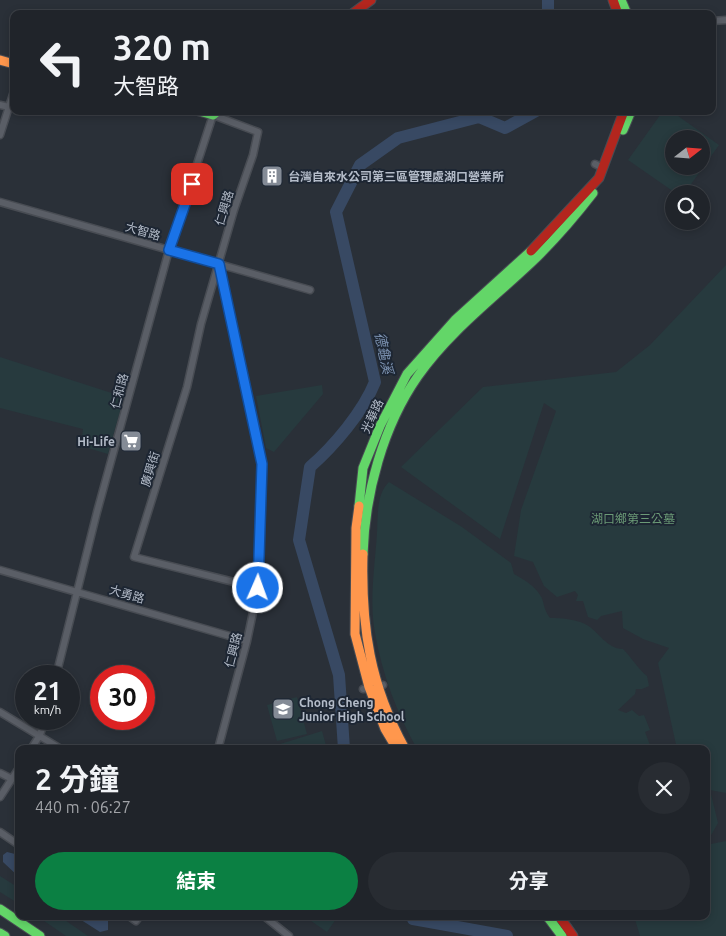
<!DOCTYPE html>
<html lang="zh-TW">
<meta charset="utf-8">
<style>
body{margin:0;font-family:Ubuntu,"Noto Sans TC",sans-serif;background:#282c32;color:#f1f3f6;height:100vh;display:flex;flex-direction:column;font-size:19px;white-space:nowrap}
*{box-sizing:border-box;margin:0}
p{font-size:16px;color:#a2a4a8}
.icon{flex:none;width:28px;height:28px;fill:none;stroke:currentColor;stroke-width:2;stroke-linecap:round;stroke-linejoin:round}
.map{position:relative;flex:1;overflow:hidden}
.side{position:absolute;left:15px;top:745px;width:695px;height:175px;display:flex;flex-direction:column;background:#20242a;border-radius:10px;box-shadow:0 2px 8px #0003,0 0 0 1px #3d4147}
.side>*{flex:none}
.hud{position:absolute;left:10px;top:10px;width:706px;height:105px;border-radius:10px;box-shadow:0 2px 8px #0003,0 0 0 1px #3d4147;background:#20242a;color:#f1f3f6;overflow:hidden}
.needle{width:32px;rotate:73deg}
.tools{position:absolute;left:665px;top:130px;display:grid;gap:10px}
.tools a{display:grid;place-items:center;width:45px;height:45px;border-radius:50%;background:#20242a;box-shadow:0 2px 8px #0003,0 0 0 1px #3d4147;font-size:25px}
.speed{position:absolute;left:15px;top:665px;display:flex;gap:10px;font-size:25px;font-weight:700;text-align:center}
.speed>*{display:grid;place-content:center;width:65px;height:65px;border-radius:50%;background:#20242a;box-shadow:0 2px 8px #0003,0 0 0 1px #3d4147;line-height:1}
.speed small{font-size:12px;font-weight:400}
.speed .limit{border:8px solid #d22;background:#fff;color:#111}
.pin{position:absolute;display:grid;place-items:center;width:42px;height:42px;color:#fff;margin:-21px;border-radius:10px;box-shadow:0 2px 8px #0006}
.me{position:absolute;width:55px;margin:-28px;rotate:2deg;stroke-linejoin:round;filter:drop-shadow(0 0 4px #0008)}
.turn{display:flex;align-items:center;gap:18px;height:105px;padding:0 20px;font-size:22px}
.turn .icon{width:65px;height:65px;stroke-width:2.5}
.turn b{display:block;font-size:35px;line-height:42px}
.round{display:grid;place-items:center;flex:none;width:52px;height:52px;border-radius:26px;background:#282c32}
.head{display:flex;align-items:center;justify-content:space-between;height:85px;padding:0 20px}
h1{font-size:30px;font-weight:700;line-height:38px}
.cta{display:flex;gap:10px;margin-top:auto;padding:10px 20px}
.cta a{flex:1;height:58px;border-radius:30px;background:#0b8043;color:#fff;font-size:20px;font-weight:700;line-height:58px;text-align:center}
.cta a+a{background:#282c32;color:#f1f3f6}
.map>svg:first-child{display:block}
</style>
<div class="map">
<svg width="726" height="936" viewBox="0 0 726 936">
<rect width="100%" height="100%" fill="#2a3038"/>
<!-- green -->
<path fill="#273a3e" fill-rule="evenodd" d="M663 111H671L719 145 684 194H677L628 160ZM674 139H701V166H674Z
M726 265V793L710 790 718 823 706 844V749H677L658 663 669 648 643 639 623 628 622 611 601 616 597 620 588 617 583 601H576L578 595 575 591 557 597 544 586 533 562 514 556 521 510 556 411 544 403 500 539 401 467 483 387 616 372 650 345Z
M0 357 124 397 108 454 81 446 83 429 0 408Z
M322 385 323 394 274 452 266 448 256 396Z
M389 482 462 527 511 563 514 574C523 579 535 586 540 595 545 602 542 607 550 618 562 618 574 619 585 624 599 631 606 649 623 649 632 658 638 669 647 676L649 686 642 689H636L635 694 618 710 626 713 632 710 639 716 644 715 650 730 645 732 651 748 417 749C397 713 382 674 375 633 369 601 375 565 377 533 378 517 376 494 389 482Z
M297 697 307 734 277 741 267 705Z
M322 731 327 749H278L277 745Z
M726 841V936H640L634 916H706V845Z
M0 876 19 888V904L0 892Z
M37 916H59L88 936H66Z
M304 916H332L336 919 327 932Z"/>
<!-- water -->
<path fill="#384963" d="M7 852 19 855V877L3 862V855Z
M75 916H104L108 920V930L100 932Z"/>
<g fill="none" stroke-linecap="round" stroke-linejoin="round">
<!-- river -->
<path stroke="#384963" stroke-width="12" d="M548 0V14
M344 749 339 675 299 540 310 467C334 446 363 412 375 382L336 212 360 165 398 138 479 117 505 128 536 111
M412 916 413 919 507 936"/>
<!-- street casing -->
<g stroke="#484c53" stroke-width="9">
<path id="street" d="M712 21 726 20
M0 105 9 107
M0 135 14 91
M595 164 603 168
M0 202 310 290
M0 570 247 641
M56 676 97 512 169 250 213 115 258 132 253 155 234 210 201 324 187 387 134 557 258 588
M363 689 383 685
M0 712 61 749
M31 749 40 735 45 719
M218 749 247 641 258 588 262 464 219 265
M0 773 12 779
M0 797 19 768
M0 832 19 845
M129 916 136 921 140 916
M264 916 289 936"/>
</g>
<!-- fast casing -->
<g stroke="#484c53" stroke-width="11">
<path id="fast" d="M621 0 627 14
M199 111 213 115 218 111
M623 130 631 111
M359 506 363 468 380 426 407 374 456 319 531 251
M363 554C365 493 383 426 418 376 451 329 498 295 538 256 558 236 576 215 593 193
M0 909 40 936
M547 916 562 936
M0 933 5 936"/>
</g>
<!-- slow casing -->
<g stroke="#484c53" stroke-width="11">
<path id="slow" d="M0 60 14 64
M359 506 356 528 355 634 369 687 385 729 397 749
M363 554C361 627 370 685 405 749"/>
</g>
<!-- jam casing -->
<g stroke="#484c53" stroke-width="11">
<path id="jam" d="M613 0 618 14
M352 14 371 0
M531 251 599 178 624 111
M559 916 573 936"/>
</g>
<!-- street -->
<use href="#street" stroke="#5a5e66" stroke-width="6"/>
<!-- fast -->
<use href="#fast" stroke="#63d668" stroke-width="9"/>
<!-- slow -->
<use href="#slow" stroke="#ff974d" stroke-width="9"/>
<!-- jam -->
<use href="#jam" stroke="#b3261e" stroke-width="9"/>
</g>
<g fill="none" stroke-linecap="round" stroke-linejoin="round">
<!-- route casing -->
<g stroke="#114b97" stroke-width="12">
<path id="route" d="M192 184 169 250 219 264 262 464 258 588"/>
</g>
<!-- route -->
<use href="#route" stroke="#1a73e8" stroke-width="9"/>
</g>
<!-- icons -->
<defs>
<g id="building-square" transform="scale(1.125)"><rect x="-9" y="-9" width="18" height="18" rx="4" fill="#848b96" stroke="#1d2633"/><path d="M-4-6H4V6H1V3H-1V6H-4ZM-2.5-4.3h1.7v1.8h-1.7ZM.8-4.3h1.7v1.8H.8ZM-2.5-1h1.7V.8h-1.7ZM.8-1h1.7V.8H.8Z" fill="#fff"/></g>
<g id="supermarket-square" transform="scale(1.125)"><rect x="-9" y="-9" width="18" height="18" rx="4" fill="#848b96" stroke="#1d2633"/><path d="M-6-5.5h2.5l.6 2H6L4.5 2H-2.5L-4.4-4H-6ZM-1.5 3.2a1.3 1.3 0 1 0 .1 0ZM3 3.2a1.3 1.3 0 1 0 .1 0Z" fill="#fff"/></g>
<g id="school-square" transform="scale(1.125)"><rect x="-9" y="-9" width="18" height="18" rx="4" fill="#848b96" stroke="#1d2633"/><path d="M0-5L7-2L0 1L-7-2ZM-4 1L0 2.5L4 1V4Q0 6-4 4Z" fill="#fff"/></g>
</defs>
<g fill-rule="evenodd">
<use href="#building-square" x="272" y="176"/>
<use href="#supermarket-square" x="131" y="441"/>
<use href="#school-square" x="283" y="709"/>
</g>
<g text-anchor="middle" dominant-baseline="central" stroke-width="4" stroke-linejoin="round" paint-order="stroke">
<!-- poi labels -->
<g font-size="12" font-weight="bold" fill="#b4bcc9" stroke="#1d2633" text-anchor="start">
<text x="288" y="176">台灣自來水公司第三區管理處湖口營業所</text>
<text x="115" y="441" text-anchor="end">Hi-Life</text>
<text x="299" y="702">Chong Cheng<tspan x="299" dy="14">Junior High School</tspan></text>
</g>
<!-- street labels -->
<g font-size="12" fill="#b4bcc9" stroke="#1d2633">
<text transform="translate(224 208) rotate(-73)">仁興路</text>
<text transform="translate(143 231) rotate(16)">大智路</text>
<text transform="translate(119 391) rotate(-75)">仁和路</text>
<text transform="translate(372 416) rotate(-65)">光華路</text>
<text transform="translate(150 469) rotate(-73)">廣興街</text>
<text transform="translate(127 594) rotate(16)">大勇路</text>
<text transform="translate(233 650) rotate(-76)">仁興路</text>
</g>
<!-- park labels -->
<g font-size="12" fill="#6b9a76" stroke="#1d2633">
<text x="633" y="518">湖口鄉第三公墓</text>
</g>
<!-- water labels -->
<g font-size="14" font-style="italic" fill="#7c92b1" stroke="#1d2633">
<text transform="translate(384 353) rotate(78)">德龜溪</text>
</g>
</g>
</svg>
<div class="tools">
<a><svg class="needle" viewBox="-14 -14 28 28"><path d="M0-13l5 13h-10z" fill="#e53935"/><path d="M0 13l5-13h-10z" fill="#a2a4a8"/></svg></a>
<a><svg class="icon" aria-label="search" viewBox="0 0 24 24"><circle cx="10" cy="10" r="6"/><path d="M15 15l6 6"/></svg></a>
</div>
<div class="speed"><div>21<small>km/h</small></div><div class="limit">30</div></div>
<div class="pin" style="left:192px;top:184px;background:#d93025"><svg class="icon" aria-label="arrive" viewBox="0 0 24 24"><path d="M6 21V4h12l-3 4 3 4H6"/></svg></div>
<svg class="me" style="left:258px;top:588px" viewBox="-20 -20 40 40"><circle r="17" fill="#1a73e8" stroke="#fff" stroke-width="3"/><path d="M0-11L8 9 0 5-8 9z" fill="#fff"/></svg>
<div class="hud">
<div class="turn"><svg class="icon" aria-label="left" viewBox="0 0 24 24"><path d="M17 20v-9H6M10 6l-5 5 5 5"/></svg><div><b>320 m</b>大智路</div></div>
</div>
<section class="side">
<div class="head"><div><h1>2 分鐘</h1><p>440 m · 06:27</p></div><a class="round"><svg class="icon" aria-label="close" viewBox="0 0 24 24"><path d="M6 6l12 12M18 6L6 18"/></svg></a></div>
<div class="cta"><a>結束</a><a>分享</a></div>
</section>
</div>
